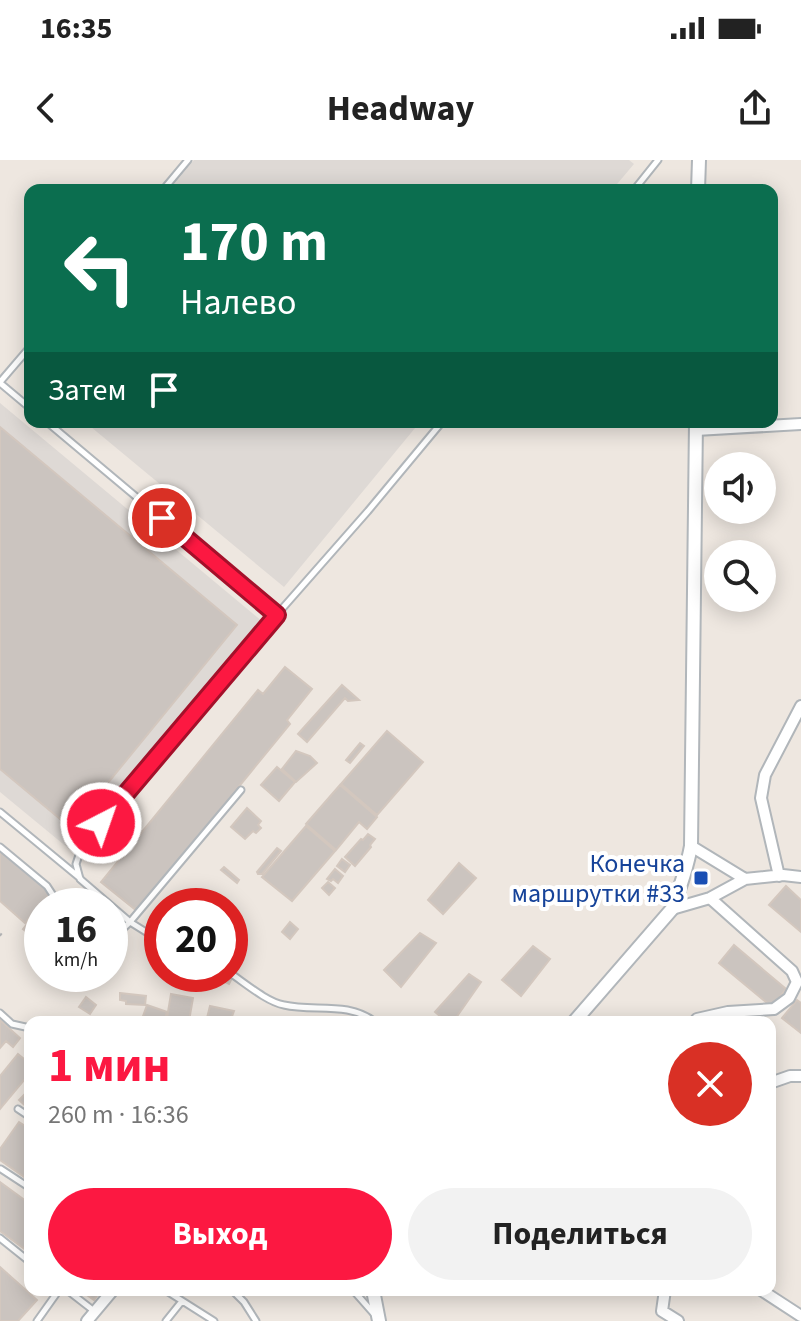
<!DOCTYPE html>
<html lang="ru">
<meta charset="utf-8">
<style>
body{margin:0;font-family:"Source Sans 3",sans-serif;background:#f2f2f2;color:#222;height:100vh;display:flex;flex-direction:column;font-size:30px;white-space:nowrap}
*{box-sizing:border-box;margin:0}
p{font-size:26px;color:#767676}
.icon{flex:none;width:44px;height:44px;fill:none;stroke:currentColor;stroke-width:2;stroke-linecap:round;stroke-linejoin:round}
.map{position:relative;flex:1;overflow:hidden}
.details{position:absolute;left:24px;top:856px;width:752px;height:280px;display:flex;flex-direction:column;background:#fff;border-radius:16px;box-shadow:0 4px 20px #0003}
.details>*{flex:none}
.top-card{position:absolute;left:24px;top:24px;width:754px;height:244px;border-radius:16px;box-shadow:0 4px 20px #0003;background:#0b6e4f;color:#fff;overflow:hidden}
.controls{position:absolute;left:704px;top:292px;display:grid;gap:16px}
.controls a{display:grid;place-items:center;width:72px;height:72px;border-radius:50%;background:#fff;box-shadow:0 4px 20px #0003;font-size:40px}
.speed{position:absolute;left:24px;top:728px;display:flex;gap:16px;font-size:40px;font-weight:700;text-align:center}
.speed>*{display:grid;place-content:center;width:104px;height:104px;border-radius:50%;background:#fff;box-shadow:0 4px 20px #0003;line-height:1}
.speed small{font-size:20px;font-weight:400}
.speed .limit{border:12px solid #d22;background:#fff;color:#111}
.pin{position:absolute;display:grid;place-items:center;width:68px;height:68px;color:#fff;margin:-34px;border:4px solid #fff;border-radius:50%;box-shadow:0 2px 8px #0007}
.me{position:absolute;width:88px;margin:-44px;rotate:41deg;stroke-linejoin:round;filter:drop-shadow(0 0 6px #0008)}
.turn{display:flex;align-items:center;gap:28px;height:168px;padding:0 24px;font-size:36px}
.turn .icon{width:104px;height:104px;stroke-width:2.5}
.turn b{display:block;font-size:56px;line-height:68px}
.then{display:flex;align-items:center;height:76px;padding:0 24px;background:#0003;gap:16px;font-size:30px}
.round{display:grid;place-items:center;flex:none;width:84px;height:84px;border-radius:42px;background:#f2f2f2}
.headline{display:flex;align-items:center;justify-content:space-between;height:136px;padding:0 24px}
h1{font-size:48px;font-weight:700;line-height:60px;color:#fc1841}
.action{display:flex;gap:16px;margin-top:auto;padding:16px 24px}
.action a{flex:1;height:92px;border-radius:48px;background:#fc1841;color:#fff;font-size:32px;font-weight:700;line-height:92px;text-align:center}
.action a+a{background:#f2f2f2;color:#222}
.status{display:flex;justify-content:space-between;align-items:center;height:56px;padding:0 40px;background:#fff;direction:ltr}
.status svg{height:22px;fill:currentColor}
header{display:flex;justify-content:space-between;align-items:center;height:104px;padding:0 24px;background:#fff;font-size:36px;font-weight:700}
.map>svg:first-child{display:block}
</style>
<div class="status"><b>16:35</b><svg viewBox="0 0 49 12"><path d="M0 12V9h3v3zM5 12V6h3v6zM10 12V3h3v9zM15 12V0h3v12zM26 1h20v11H26zM47 4h2v5h-2z"/></svg></div>
<header><svg class="icon" aria-label="back" viewBox="0 0 24 24"><path d="M15 5l-7 7 7 7"/></svg>Headway<svg class="icon" aria-label="share" viewBox="0 0 24 24"><path d="M12 15V3M7 8l5-5 5 5M5 13v7h14v-7"/></svg></header>
<div class="map">
<svg width="801" height="1161" viewBox="0 0 801 1161">
<rect width="100%" height="100%" fill="#eee7e0"/>
<!-- industrial -->
<path fill="#ded9d5" d="M194 0H629L634 4 612 30H169Z
M0 243 263 462 74 693 0 632Z
M85 262H420L284 427Z"/>
<!-- building -->
<path fill="#cbc4bf" stroke="#d3c7be" stroke-width="2" d="M0 267 237 465 71 668 0 609Z
M285 507 312 529 287 560 290 564 137 751 101 722 258 530 263 534Z
M342 525 359 540 348 541 345 538 307 582 298 574Z
M387 571 423 602 377 655 341 624Z
M360 583 364 586 350 603 346 600Z
M296 591 310 596 317 603 296 622 282 609Z
M277 607 295 622 279 641 261 625Z
M340 625 377 657 367 669 359 662 336 690 306 664Z
M247 648 261 661 258 665 261 668 256 673 253 671 245 679 231 667Z
M306 666 335 691 292 741 262 717Z
M368 674 375 679 370 685 371 687 355 706 345 697 361 679 363 680Z
M277 688 281 691 262 714H258L257 712Z
M0 689 51 733 25 763 0 741Z
M342 699 350 705 345 712 337 706Z
M459 703 476 718 443 754 428 740Z
M224 707 239 720 237 723 221 710Z
M335 709 343 716 338 723 333 719 331 721 327 719Z
M328 722 335 728 329 735 322 728Z
M786 726 801 740V772L769 745Z
M36 753 42 758V784L23 769Z
M290 762 298 769 290 779 282 772Z
M420 773 436 783 401 827 384 810Z
M734 785 786 829 772 847 719 803Z
M533 786 550 799 521 836 502 820Z
M216 814H229L233 816 229 824 215 817Z
M469 814 481 822 453 862H447L435 852Z
M120 833 146 836 145 845 126 844V841L120 840Z
M171 834 193 838 189 861 167 858Z
M86 837 96 845 90 854 79 847Z
M797 840 801 843V873L782 858Z
M147 845 167 852 164 862H152L142 859Z
M210 846 234 851 230 862H206Z
M0 860 20 878 13 887 6 881 0 888Z
M18 894 30 904V913L0 949V916Z
M30 929V950L19 940Z
M19 962 30 969V1021L0 1000V989Z
M0 1022 30 1044V1093L0 1071Z
M0 1107 37 1140 18 1161H0Z
M80 1130H101L94 1140Z"/>
<g fill="none" stroke-linecap="round" stroke-linejoin="round">
<!-- service casing -->
<g stroke="#b1b6ba" stroke-width="9">
<path id="service" d="M163 30 188 0
M634 30 658 0
M0 222 30 187
M0 223 30 248
M47 262 277 455
M0 652 80 718
M0 687 47 726 60 746
M162 778 146 772 130 762 80 719 76 704 82 686 266 467 368 351 442 262
M110 781 130 762 241 630
M230 813C245 823 267 842 284 845 314 852 348 841 375 862
M0 853 12 864 30 868
M18 949 30 957
M1 1009 30 1028
M0 1078 30 1102
M67 1130 94 1151
M165 1130 214 1161
M232 1130 244 1142 256 1161
M353 1130 375 1155
M37 1161 59 1130
M166 1161 182 1141"/>
</g>
<!-- minor casing -->
<g stroke="#b1b6ba" stroke-width="14">
<path id="minor" d="M696 270 801 264
M691 686 745 719
M779 716 761 638 765 615 801 546
M672 749 710 738 745 719 783 715 801 717
M695 862 697 859 728 852 774 849 789 838 797 822 792 811 710 738
M770 923 790 916H801
M665 1130 662 1151 678 1161
M761 1130 801 1156
M87 1161 113 1130"/>
</g>
<!-- tertiary casing -->
<g stroke="#b1b6ba" stroke-width="16">
<path id="tertiary" d="M698 30 699 0
M574 862 672 749C680 728 687 708 691 686L696 262
M373 1130 379 1161"/>
</g>
<!-- service -->
<use href="#service" stroke="#fff" stroke-width="5"/>
<!-- minor -->
<use href="#minor" stroke="#fff" stroke-width="10"/>
<!-- tertiary -->
<use href="#tertiary" stroke="#fff" stroke-width="12"/>
<!-- rail -->
<path stroke="#b0b1b2" stroke-width="3" stroke-dasharray="2 10" stroke-linecap="butt" d="M0 774 8 780"/>
</g>
<g fill="none" stroke-linecap="round" stroke-linejoin="round">
<!-- route casing -->
<g stroke="#a4102a" stroke-width="20">
<path id="route" d="M101 663 277 455 162 358"/>
</g>
<!-- route -->
<use href="#route" stroke="#fc1841" stroke-width="14"/>
</g>
<!-- markers -->
<rect fill="#1a4fb4" stroke="#fff" stroke-width="3" x="693" y="710" width="16" height="16" rx="4"/>
<g text-anchor="middle" dominant-baseline="central" stroke-width="8" stroke-linejoin="round" paint-order="stroke">
<!-- transit labels -->
<g font-size="26" fill="#164399" stroke="#fff" text-anchor="end">
<text x="685" y="703">Конечка<tspan x="685" dy="30">маршрутки #33</tspan></text>
</g>
</g>
</svg>
<div class="controls">
<a><svg class="icon" aria-label="sound" viewBox="0 0 24 24"><path d="M4 9h4l5-4v14l-5-4H4zM17 9q2 3 0 6"/></svg></a>
<a><svg class="icon" aria-label="search" viewBox="0 0 24 24"><circle cx="10" cy="10" r="6"/><path d="M15 15l6 6"/></svg></a>
</div>
<div class="speed"><div>16<small>km/h</small></div><div class="limit">20</div></div>
<div class="pin" style="left:162px;top:358px;background:#d93025"><svg class="icon" aria-label="arrive" viewBox="0 0 24 24"><path d="M6 21V4h12l-3 4 3 4H6"/></svg></div>
<svg class="me" style="left:101px;top:663px" viewBox="-20 -20 40 40"><circle r="17" fill="#fc1841" stroke="#fff" stroke-width="3"/><path d="M0-11L8 9 0 5-8 9z" fill="#fff"/></svg>
<div class="top-card">
<div class="turn"><svg class="icon" aria-label="left" viewBox="0 0 24 24"><path d="M17 20v-9H6M10 6l-5 5 5 5"/></svg><div><b>170 m</b>Налево</div></div>
<div class="then">Затем<svg class="icon" aria-label="arrive" viewBox="0 0 24 24"><path d="M6 21V4h12l-3 4 3 4H6"/></svg></div>
</div>
<section class="details">
<div class="headline"><div><h1>1 мин</h1><p>260 m · 16:36</p></div><a class="round" style="background:#d93025;color:#fff"><svg class="icon" aria-label="close" viewBox="0 0 24 24"><path d="M6 6l12 12M18 6L6 18"/></svg></a></div>
<div class="action"><a>Выход</a><a>Поделиться</a></div>
</section>
</div>
